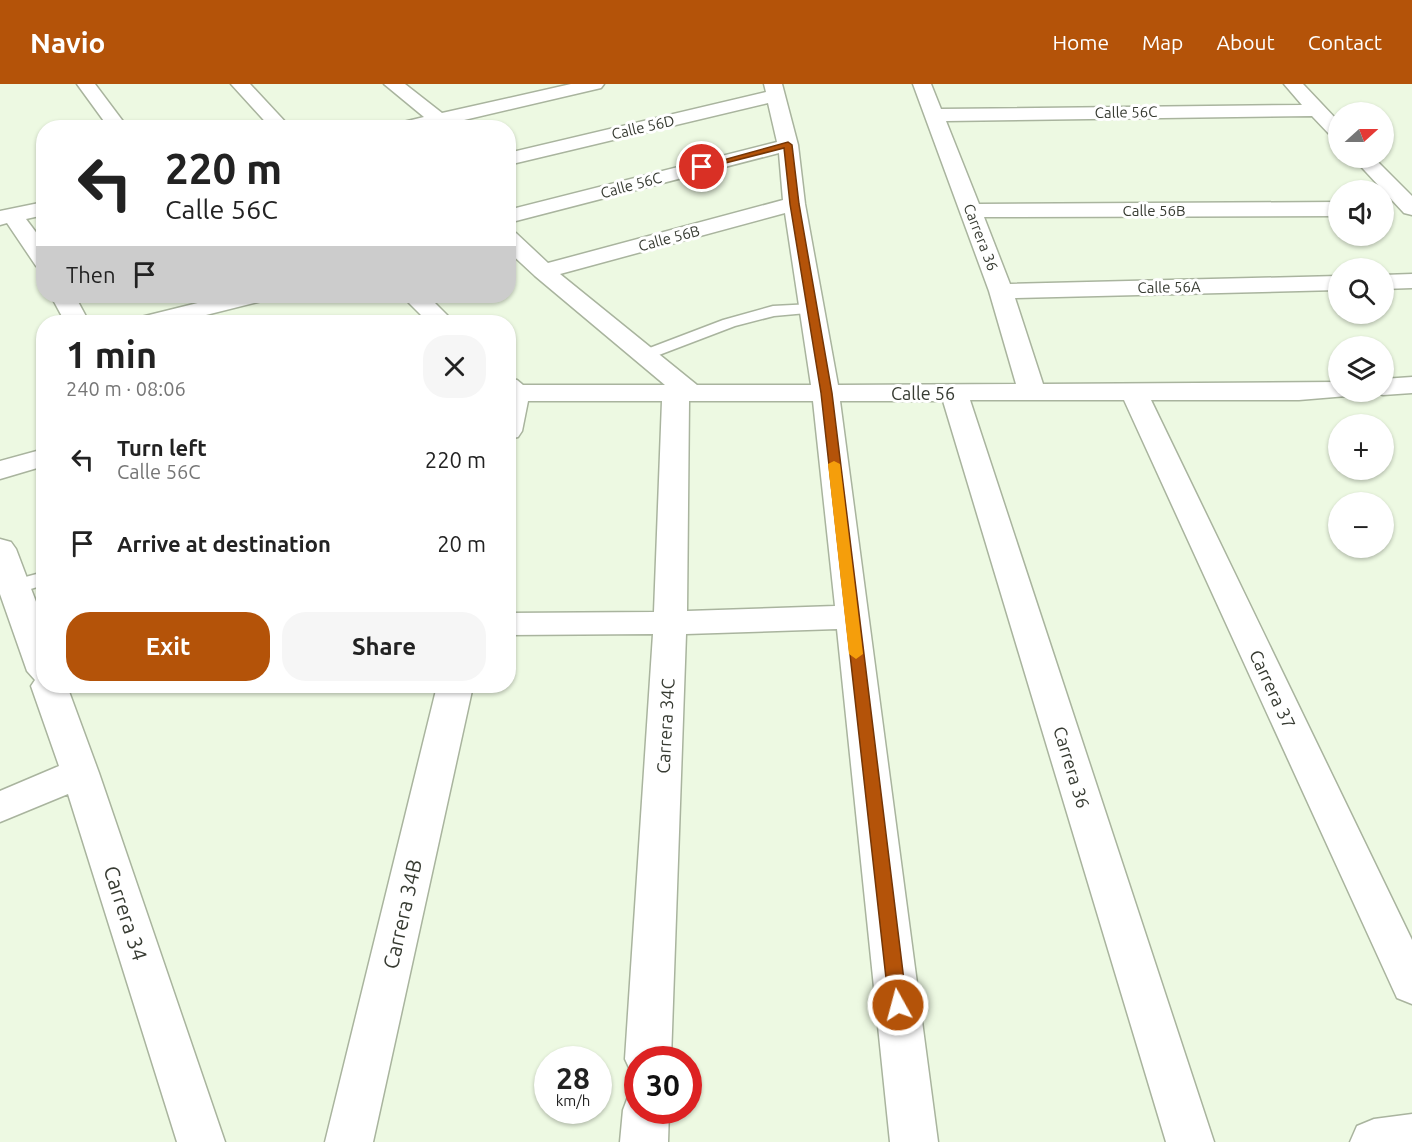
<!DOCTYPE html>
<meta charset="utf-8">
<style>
body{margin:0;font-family:Ubuntu,sans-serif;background:#f6f6f6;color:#222;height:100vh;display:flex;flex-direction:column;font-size:22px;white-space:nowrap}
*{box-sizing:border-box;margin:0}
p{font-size:20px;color:#767676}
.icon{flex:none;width:33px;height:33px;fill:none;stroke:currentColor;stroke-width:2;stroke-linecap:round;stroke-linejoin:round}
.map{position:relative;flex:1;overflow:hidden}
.details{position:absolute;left:36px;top:231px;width:480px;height:378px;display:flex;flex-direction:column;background:#fff;border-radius:24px;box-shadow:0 2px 4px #0004}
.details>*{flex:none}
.banner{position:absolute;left:36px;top:36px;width:480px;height:183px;border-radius:24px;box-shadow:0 2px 4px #0004;background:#fff;color:#222;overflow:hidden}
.needle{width:39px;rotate:69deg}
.fabs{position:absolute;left:1328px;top:18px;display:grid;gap:12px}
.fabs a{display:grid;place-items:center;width:66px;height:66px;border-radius:50%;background:#fff;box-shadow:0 2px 4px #0004;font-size:30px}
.speed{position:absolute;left:534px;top:962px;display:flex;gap:12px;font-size:30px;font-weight:700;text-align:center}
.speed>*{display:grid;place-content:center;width:78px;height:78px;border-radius:50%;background:#fff;box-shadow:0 2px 4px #0004;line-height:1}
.speed small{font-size:15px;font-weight:400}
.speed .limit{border:9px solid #d22;background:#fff;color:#111}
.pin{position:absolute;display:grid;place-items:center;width:51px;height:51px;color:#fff;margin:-26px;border:3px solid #fff;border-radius:50%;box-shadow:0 2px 6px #0007}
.me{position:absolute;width:66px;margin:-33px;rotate:353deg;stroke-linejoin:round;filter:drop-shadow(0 0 4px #0008)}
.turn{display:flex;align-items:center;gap:21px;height:126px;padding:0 30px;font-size:27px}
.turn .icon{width:78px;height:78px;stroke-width:2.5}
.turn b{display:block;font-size:42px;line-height:51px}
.then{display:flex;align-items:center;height:57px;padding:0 30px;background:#0003;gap:12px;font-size:22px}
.round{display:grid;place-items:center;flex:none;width:63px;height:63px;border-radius:24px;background:#f6f6f6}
.overview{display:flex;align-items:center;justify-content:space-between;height:102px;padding:0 30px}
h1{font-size:36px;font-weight:600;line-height:45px}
.primary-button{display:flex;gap:12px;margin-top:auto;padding:12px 30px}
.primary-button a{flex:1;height:69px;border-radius:24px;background:#b45309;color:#fff;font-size:24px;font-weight:600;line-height:69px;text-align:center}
.primary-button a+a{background:#f6f6f6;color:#222}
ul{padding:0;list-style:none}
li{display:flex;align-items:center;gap:18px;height:84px;padding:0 30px}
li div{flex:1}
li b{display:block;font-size:22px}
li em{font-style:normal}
header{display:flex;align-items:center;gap:36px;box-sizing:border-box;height:84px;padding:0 30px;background:#b45309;color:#fff}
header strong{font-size:28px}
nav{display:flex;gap:33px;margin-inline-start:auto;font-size:21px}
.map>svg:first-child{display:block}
</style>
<header>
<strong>Navio</strong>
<nav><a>Home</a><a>Map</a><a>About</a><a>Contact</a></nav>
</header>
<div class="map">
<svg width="1412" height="1058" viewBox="0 0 1412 1058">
<rect width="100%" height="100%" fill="#edf9e2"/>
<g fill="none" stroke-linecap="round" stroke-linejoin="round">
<!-- lane casing -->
<g stroke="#a9b49e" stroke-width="3">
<path id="lane" d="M812 220 820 225 818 228 774 232 735 242 651 274H639L637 271 639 268 723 236 773 222Z
M44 488V501L14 510 7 508 4 503 7 498Z"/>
</g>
<!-- street casing -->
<g stroke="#a9b49e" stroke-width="3">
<path id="street" d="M77 0H95L128 44H109Z
M231 0H250L291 44H271Z
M384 0H405L442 29 571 0H604L601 4 430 44H393L395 40 424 33Z
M764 0H782L798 61 805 120 838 301 1016 300 989 207 913 0H931L941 25 1302 21 1284 0H1303L1338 37V54L1331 52 1312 32 946 37 979 120 1338 118V132L984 133 1010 200 1338 192V206L1015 214 1043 300 1338 298V308H1350L1347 312 1299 316H1151L1412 856V920L1397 914 1124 316H970L1214 1058H1166L943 317H840L938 1058H890L837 545 686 550 671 975H638V992L632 990 625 975 653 550 508 551V529L654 528 662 317H528L522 347 518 353 508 355V294L517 296 523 301H665L535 192 508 167V147L516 149 548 179 783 116 779 69 508 139V126L777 58 768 19 508 81V69L766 8ZM785 129 811 301H697L560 190ZM689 317H813L835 522 687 527Z
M1353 74H1374L1412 112V131L1404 129Z
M44 118V131L26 135 44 159V184L36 182 7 139 0 141V127Z
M1412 190V204L1383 205V191Z
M51 212H75L89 238H65Z
M226 212H265L262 217 178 238H138L141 233Z
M402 212H428L454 238H428Z
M1412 293V309L1383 311 1373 308H1383V295Z
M44 365V382L0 395V377Z
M0 455 11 458 16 465 44 539V602H67L99 689 225 1058H177L68 710 0 738V707L59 682 31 602 35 596 27 587 0 510Z
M437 602H473L373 1058H325Z
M638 1007V1026H669L668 1058H620L623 1026 629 1010Z
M1412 1030V1058H1350L1357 1042 1374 1035Z"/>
</g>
<!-- lane -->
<use href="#lane" fill="#fff" fill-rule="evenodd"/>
<!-- street -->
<use href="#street" fill="#fff" fill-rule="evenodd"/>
</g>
<!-- route -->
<path fill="#b45309" stroke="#753606" stroke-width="1.5" d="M788 58 792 61 799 120 832 309 907 921 904 927 898 929 891 927 889 921 821 309 790 120 784 64 702 85 698 83Z"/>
<!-- slow -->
<path fill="#f59e0b" d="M834 377 840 380 863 570 856 575 849 570 828 380Z"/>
<g text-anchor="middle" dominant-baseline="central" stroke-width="6" stroke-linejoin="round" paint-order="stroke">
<!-- far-street labels -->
<g font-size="15" fill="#373b32" stroke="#fff">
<text transform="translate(1126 28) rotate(-1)">Calle 56C</text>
<text transform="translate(643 43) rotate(-13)">Calle 56D</text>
<text transform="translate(631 101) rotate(-15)">Calle 56C</text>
<text x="1154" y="126">Calle 56B</text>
<text transform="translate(981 153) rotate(69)">Carrera 36</text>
<text transform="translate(669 154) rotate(-15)">Calle 56B</text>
<text transform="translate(1169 203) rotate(-1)">Calle 56A</text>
</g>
<!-- street labels -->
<g font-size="18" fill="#373b32" stroke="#fff">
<text x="923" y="309">Calle 56</text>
<text transform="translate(1273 605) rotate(65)">Carrera 37</text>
<text transform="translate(665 642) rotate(-87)">Carrera 34C</text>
<text transform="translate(1072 683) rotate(73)">Carrera 36</text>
</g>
<!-- near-street labels -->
<g font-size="21" fill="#373b32" stroke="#fff">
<text transform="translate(126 829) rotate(72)">Carrera 34</text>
<text transform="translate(402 830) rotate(-77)">Carrera 34B</text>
</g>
</g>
</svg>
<div class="fabs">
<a><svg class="needle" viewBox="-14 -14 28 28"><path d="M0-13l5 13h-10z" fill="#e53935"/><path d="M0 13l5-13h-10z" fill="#767676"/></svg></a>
<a><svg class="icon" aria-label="sound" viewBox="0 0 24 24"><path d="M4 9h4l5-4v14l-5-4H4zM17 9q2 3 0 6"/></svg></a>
<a><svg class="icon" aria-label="search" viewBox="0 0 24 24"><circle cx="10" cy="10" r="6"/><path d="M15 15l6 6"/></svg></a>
<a><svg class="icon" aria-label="layers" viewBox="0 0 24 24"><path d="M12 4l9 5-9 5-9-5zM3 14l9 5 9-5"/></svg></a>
<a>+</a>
<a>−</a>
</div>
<div class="speed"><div>28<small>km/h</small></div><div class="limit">30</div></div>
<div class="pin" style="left:702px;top:83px;background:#d93025"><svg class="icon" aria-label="arrive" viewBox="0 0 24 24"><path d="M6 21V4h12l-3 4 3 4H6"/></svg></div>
<svg class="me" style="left:898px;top:921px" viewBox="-20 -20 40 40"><circle r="17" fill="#b45309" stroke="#fff" stroke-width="3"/><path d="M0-11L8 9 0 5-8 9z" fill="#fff"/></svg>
<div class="banner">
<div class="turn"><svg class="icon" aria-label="left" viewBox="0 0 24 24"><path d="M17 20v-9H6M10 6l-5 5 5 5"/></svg><div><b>220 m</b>Calle 56C</div></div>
<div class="then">Then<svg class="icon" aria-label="arrive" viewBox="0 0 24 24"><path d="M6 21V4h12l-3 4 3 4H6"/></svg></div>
</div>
<section class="details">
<div class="overview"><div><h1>1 min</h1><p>240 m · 08:06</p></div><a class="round"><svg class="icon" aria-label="close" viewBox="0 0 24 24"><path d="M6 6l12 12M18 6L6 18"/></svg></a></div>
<ul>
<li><svg class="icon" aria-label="left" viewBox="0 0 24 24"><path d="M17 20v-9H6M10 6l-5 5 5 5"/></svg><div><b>Turn left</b><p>Calle 56C</p></div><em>220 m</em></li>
<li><svg class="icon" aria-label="arrive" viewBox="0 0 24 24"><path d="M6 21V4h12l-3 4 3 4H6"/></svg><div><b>Arrive at destination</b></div><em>20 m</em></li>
</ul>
<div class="primary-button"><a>Exit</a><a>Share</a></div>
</section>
</div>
